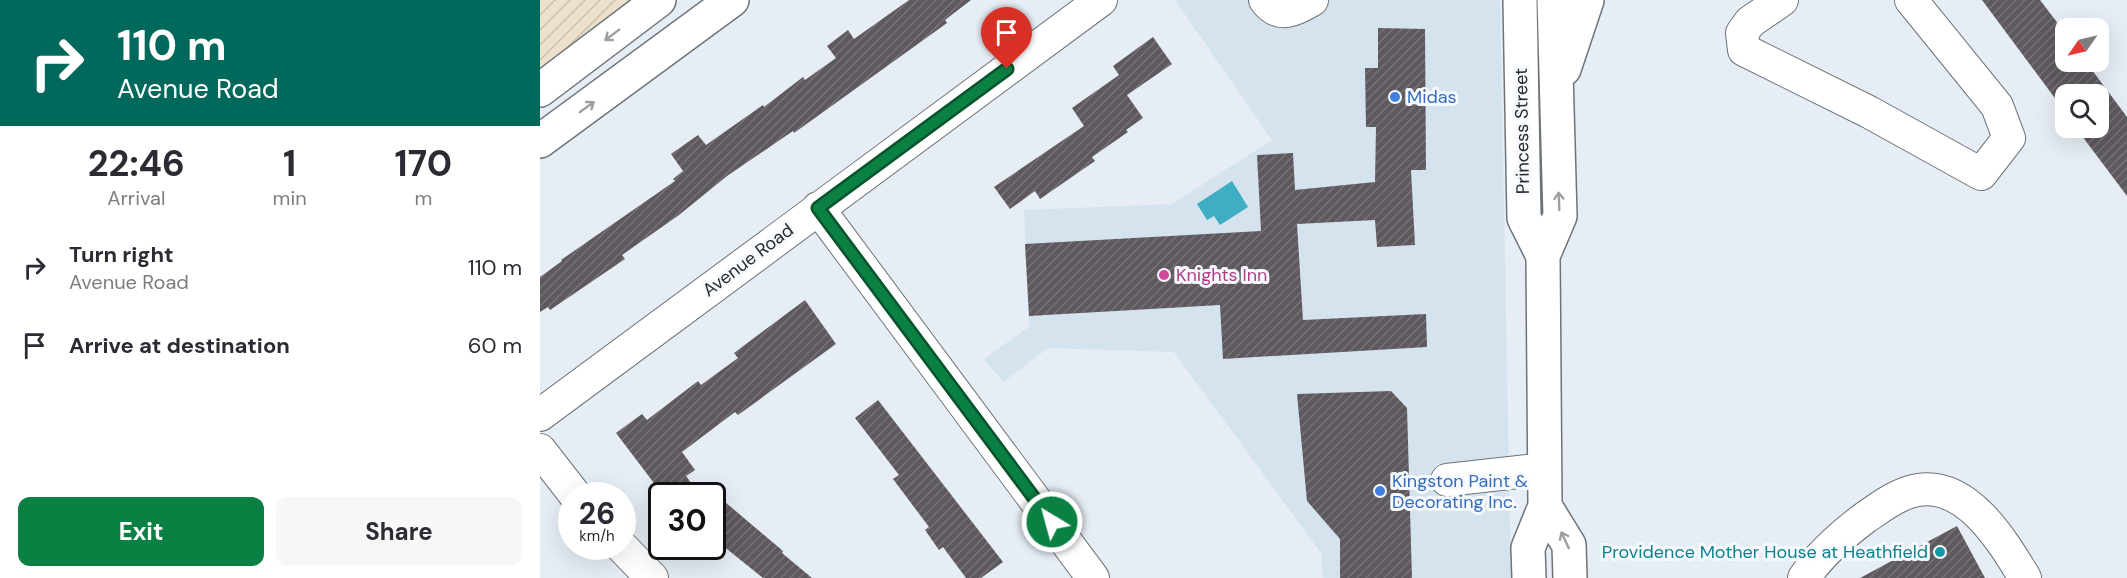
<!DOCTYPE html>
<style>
body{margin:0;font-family:"DM Sans",sans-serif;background:#f7f7f7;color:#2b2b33;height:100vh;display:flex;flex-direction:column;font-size:22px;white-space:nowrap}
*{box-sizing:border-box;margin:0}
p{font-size:20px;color:#7c7c81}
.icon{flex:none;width:33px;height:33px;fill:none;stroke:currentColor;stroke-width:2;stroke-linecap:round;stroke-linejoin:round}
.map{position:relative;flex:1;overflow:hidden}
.sheet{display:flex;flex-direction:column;background:#fff;width:540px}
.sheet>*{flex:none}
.top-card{background:#00695c;color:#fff;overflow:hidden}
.needle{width:39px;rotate:236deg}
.fabs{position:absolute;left:1515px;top:18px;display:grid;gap:12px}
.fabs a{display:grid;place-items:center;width:54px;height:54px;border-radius:12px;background:#fff;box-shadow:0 6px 24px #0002;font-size:30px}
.speed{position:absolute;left:18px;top:482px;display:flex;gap:12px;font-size:30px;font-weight:700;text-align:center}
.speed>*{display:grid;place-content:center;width:78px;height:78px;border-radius:50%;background:#fff;box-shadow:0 6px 24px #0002;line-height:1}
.speed small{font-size:15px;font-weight:400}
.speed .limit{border:3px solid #111;border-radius:9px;background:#fff;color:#111}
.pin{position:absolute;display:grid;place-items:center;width:51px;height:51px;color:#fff;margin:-62px -26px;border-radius:50% 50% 50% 0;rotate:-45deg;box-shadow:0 0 6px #0007}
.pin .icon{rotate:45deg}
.me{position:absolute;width:66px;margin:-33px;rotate:323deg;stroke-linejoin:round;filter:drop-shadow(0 0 4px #0008)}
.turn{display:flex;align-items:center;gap:21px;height:126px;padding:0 18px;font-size:27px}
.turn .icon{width:78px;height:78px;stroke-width:2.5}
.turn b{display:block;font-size:42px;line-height:51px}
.eta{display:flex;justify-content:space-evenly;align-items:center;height:102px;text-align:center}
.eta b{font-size:36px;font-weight:700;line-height:42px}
.primary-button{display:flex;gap:12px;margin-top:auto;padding:12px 18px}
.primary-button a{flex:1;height:69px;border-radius:12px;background:#0b8043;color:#fff;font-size:24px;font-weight:700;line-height:69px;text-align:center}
.primary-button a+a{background:#f7f7f7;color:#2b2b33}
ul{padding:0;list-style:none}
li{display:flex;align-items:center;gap:18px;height:78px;padding:0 18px}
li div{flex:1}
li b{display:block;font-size:22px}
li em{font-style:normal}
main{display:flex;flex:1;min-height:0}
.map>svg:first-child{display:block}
</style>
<main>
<section class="sheet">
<div class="top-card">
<div class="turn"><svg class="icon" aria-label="right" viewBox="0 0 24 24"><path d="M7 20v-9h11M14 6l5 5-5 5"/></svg><div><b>110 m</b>Avenue Road</div></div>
</div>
<div class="eta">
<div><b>22:46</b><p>Arrival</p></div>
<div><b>1</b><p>min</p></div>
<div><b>170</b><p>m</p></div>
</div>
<ul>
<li><svg class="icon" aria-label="right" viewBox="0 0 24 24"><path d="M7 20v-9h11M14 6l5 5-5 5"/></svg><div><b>Turn right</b><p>Avenue Road</p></div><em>110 m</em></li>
<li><svg class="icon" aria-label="arrive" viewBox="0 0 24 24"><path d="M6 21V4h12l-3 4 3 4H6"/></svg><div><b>Arrive at destination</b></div><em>60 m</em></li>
</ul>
<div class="primary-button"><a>Exit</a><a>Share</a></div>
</section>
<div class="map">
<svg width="1587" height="578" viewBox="0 0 1587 578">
<defs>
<pattern id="industrial-furrows" width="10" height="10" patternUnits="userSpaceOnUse" patternTransform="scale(1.5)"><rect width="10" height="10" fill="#ede1cd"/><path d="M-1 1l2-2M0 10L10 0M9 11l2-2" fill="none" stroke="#cbc1b0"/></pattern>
<pattern id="building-hatch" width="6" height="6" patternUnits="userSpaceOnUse" patternTransform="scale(1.5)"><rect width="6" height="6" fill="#5e595f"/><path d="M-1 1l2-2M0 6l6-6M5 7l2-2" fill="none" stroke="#767277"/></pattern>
</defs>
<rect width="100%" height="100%" fill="#e6edf4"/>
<!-- built -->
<path fill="#d5e3ee" d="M635 0H960L971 578H783L781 553 634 352 508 348 463 382 444 359 489 327 484 210 632 204 732 140Z"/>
<!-- industrial -->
<path fill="url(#industrial-furrows)" d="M0 0H94L0 70Z"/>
<!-- water -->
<path fill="#3fadc2" d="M692 181 708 207 680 225 674 216 667 220 657 204Z"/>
<!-- building -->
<path fill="url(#building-hatch)" d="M369 0H431L405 20 407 23 254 133 253 131 187 176 139 215 82 255 85 259 10 310 8 307 0 312V277L22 261 21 260 135 181 133 179 143 171 131 154 158 135 166 145 223 105 224 107 263 77 265 80 296 58 287 46 308 30 314 39Z
M1442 0H1500L1526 34V62H1546L1587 117V196L1536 128H1558V94H1526V113Z
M838 28 885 29 886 170H871L875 245 837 247 835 220 757 224 763 320 886 314 887 347 683 359 680 305 489 316 485 244 721 231 717 155 753 153 755 190 835 182 836 127H826L825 68H838Z
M613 37 632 64 587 95 603 118 586 130 588 132 552 157 555 161 500 199 495 191 470 209 454 187 544 126 532 108 579 75 573 66Z
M265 300 296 344 198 415 195 412 142 452 155 470 146 476 160 495H123L76 433 102 414 107 420 158 381 161 385 198 358 194 353Z
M851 391 867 408 872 578H800V539L767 501 757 394Z
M338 400 463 562 441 578H426L403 547 399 550 385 530 389 527 353 479 359 475 315 418Z
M185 502 243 551 242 553 272 578H223L172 537V510Z
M1417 526 1445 578H1320Z"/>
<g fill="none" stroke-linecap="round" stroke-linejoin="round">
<!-- minor casing -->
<g stroke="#6d7479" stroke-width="34">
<path id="minor" d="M725 0C739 19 755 10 772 0
M1242 0 1210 22 1202 33 1204 50 1329 112 1441 174 1469 138 1457 106 1371 0
M278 208 553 578
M0 415 561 0
M0 450 35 495
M907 480 1004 469
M81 546 112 578
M1264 578C1280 554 1303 534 1326 517 1342 506 1359 493 1378 490 1428 482 1463 542 1485 578"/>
</g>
<!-- major casing -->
<g stroke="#6d7479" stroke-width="36">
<path id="major" d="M980 0 984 218 1003 256
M1024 69 1047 0
M0 90 119 0
M0 141 192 0
M1005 506 1029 545 1030 578
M989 578 988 548 1005 506 1003 256 1020 216 1014 0"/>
</g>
<!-- minor -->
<use href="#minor" stroke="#fff" stroke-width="32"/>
<!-- major -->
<use href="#major" stroke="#fff" stroke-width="33"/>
</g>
<!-- one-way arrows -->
<defs><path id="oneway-shaft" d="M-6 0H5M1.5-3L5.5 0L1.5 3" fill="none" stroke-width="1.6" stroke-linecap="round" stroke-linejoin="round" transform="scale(1.5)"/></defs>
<g stroke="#9d9fa0">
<use href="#oneway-shaft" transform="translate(72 35) rotate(143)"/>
<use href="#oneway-shaft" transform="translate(47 107) rotate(-36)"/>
<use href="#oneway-shaft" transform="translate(1019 201) rotate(-92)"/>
<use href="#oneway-shaft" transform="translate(1025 540) rotate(-115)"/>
</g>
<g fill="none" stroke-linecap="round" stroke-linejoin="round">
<!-- route casing -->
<g stroke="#07532c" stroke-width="15">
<path id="route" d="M467 69 278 208 512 522"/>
</g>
<!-- route -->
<use href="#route" stroke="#0b8043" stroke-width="10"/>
</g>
<!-- markers -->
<g fill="#3f7fe0" stroke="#f6fafe" stroke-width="2">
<circle cx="855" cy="97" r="6"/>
<circle cx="840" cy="491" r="6"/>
</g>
<circle fill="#d1479c" stroke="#f6fafe" stroke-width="2" cx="624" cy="275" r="6"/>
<circle fill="#0f9aa8" stroke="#f6fafe" stroke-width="2" cx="1400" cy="552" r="6"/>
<g text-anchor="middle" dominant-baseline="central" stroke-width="6" stroke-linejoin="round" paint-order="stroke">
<!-- shop labels -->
<g font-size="18" fill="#366cbe" stroke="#f6fafe" text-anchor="start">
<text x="867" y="97">Midas</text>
<text x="852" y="481">Kingston Paint &amp;<tspan x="852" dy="21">Decorating Inc.</tspan></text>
</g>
<!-- street labels -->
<g font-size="18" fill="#26292b" stroke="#f6fafe">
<text transform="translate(982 131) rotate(-91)">Princess Street</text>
<text transform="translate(208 260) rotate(-37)">Avenue Road</text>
</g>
<!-- hotel labels -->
<g font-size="18" fill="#b23c85" stroke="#f6fafe" text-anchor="start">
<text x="636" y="275">Knights Inn</text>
</g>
<!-- culture labels -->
<g font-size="18" fill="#0d838f" stroke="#f6fafe" text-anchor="end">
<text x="1388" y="552">Providence Mother House at Heathfield</text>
</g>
</g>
</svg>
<div class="fabs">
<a><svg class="needle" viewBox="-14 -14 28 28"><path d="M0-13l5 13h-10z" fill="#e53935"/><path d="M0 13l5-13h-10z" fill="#7c7c81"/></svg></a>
<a><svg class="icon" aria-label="search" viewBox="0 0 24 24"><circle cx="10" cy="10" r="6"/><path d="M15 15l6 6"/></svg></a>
</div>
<div class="speed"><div>26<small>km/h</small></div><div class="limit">30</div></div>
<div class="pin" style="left:467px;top:69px;background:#d93025"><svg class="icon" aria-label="arrive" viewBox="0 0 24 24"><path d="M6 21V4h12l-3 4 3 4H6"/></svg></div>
<svg class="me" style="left:512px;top:522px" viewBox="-20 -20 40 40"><circle r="17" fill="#0b8043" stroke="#fff" stroke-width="3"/><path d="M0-11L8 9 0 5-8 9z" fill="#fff"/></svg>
</div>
</main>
